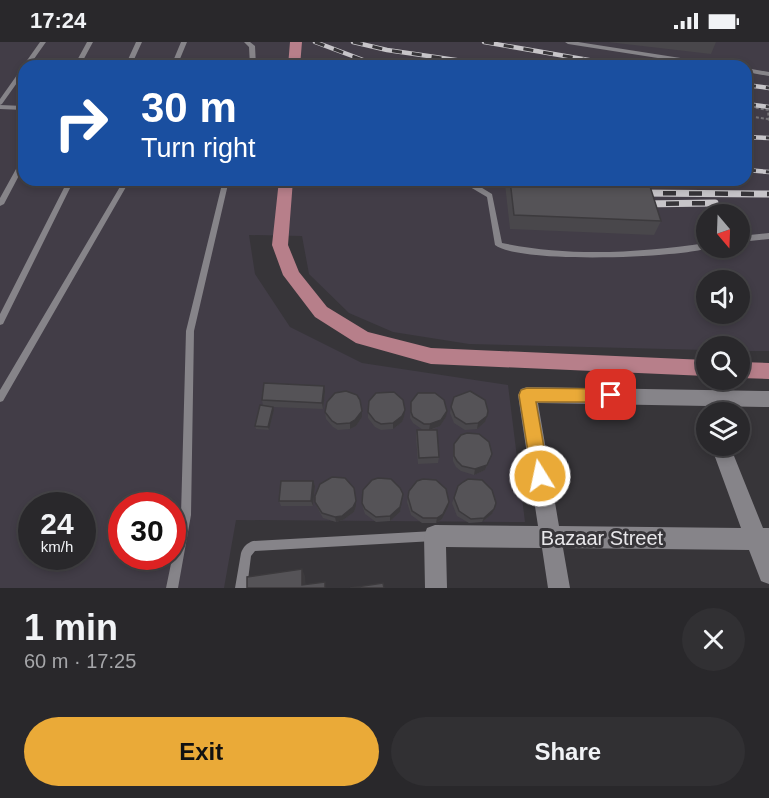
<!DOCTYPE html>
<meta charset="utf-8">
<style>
body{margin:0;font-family:Helvetica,sans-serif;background:#313033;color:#f1f3f6;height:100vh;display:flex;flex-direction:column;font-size:22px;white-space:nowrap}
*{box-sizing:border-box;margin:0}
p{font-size:20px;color:#a5a6a9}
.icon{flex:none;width:33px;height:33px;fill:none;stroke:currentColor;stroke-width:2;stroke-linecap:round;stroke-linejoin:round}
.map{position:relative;height:546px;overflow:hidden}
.details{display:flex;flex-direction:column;background:#29282b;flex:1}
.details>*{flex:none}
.hud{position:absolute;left:18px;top:18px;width:734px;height:126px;border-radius:18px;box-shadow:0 3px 9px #0003,0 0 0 2px #454447;background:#1a4fa0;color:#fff;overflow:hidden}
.needle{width:39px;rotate:161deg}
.tools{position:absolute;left:696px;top:162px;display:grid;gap:12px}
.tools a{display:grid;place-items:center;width:54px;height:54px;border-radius:50%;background:#29282b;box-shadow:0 3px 9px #0003,0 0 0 2px #454447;font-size:30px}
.speed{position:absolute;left:18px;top:450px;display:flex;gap:12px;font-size:30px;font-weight:700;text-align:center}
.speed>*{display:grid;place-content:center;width:78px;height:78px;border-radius:50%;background:#29282b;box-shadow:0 3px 9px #0003,0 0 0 2px #454447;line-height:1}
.speed small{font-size:15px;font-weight:400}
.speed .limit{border:9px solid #d22;background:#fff;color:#111}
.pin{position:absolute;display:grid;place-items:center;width:51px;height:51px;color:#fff;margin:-26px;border-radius:12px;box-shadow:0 3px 9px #0006}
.me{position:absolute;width:66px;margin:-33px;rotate:350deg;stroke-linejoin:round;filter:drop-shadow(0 0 4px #0008)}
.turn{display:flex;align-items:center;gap:21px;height:126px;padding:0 24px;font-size:27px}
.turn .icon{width:78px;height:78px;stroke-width:2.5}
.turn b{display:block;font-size:42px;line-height:51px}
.round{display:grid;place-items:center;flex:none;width:63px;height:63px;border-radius:32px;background:#313033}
.head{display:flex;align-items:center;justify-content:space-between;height:102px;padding:0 24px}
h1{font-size:36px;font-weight:700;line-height:45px}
.action{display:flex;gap:12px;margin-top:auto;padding:12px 24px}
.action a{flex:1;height:69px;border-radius:36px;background:#eaaa38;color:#111;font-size:24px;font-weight:700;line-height:69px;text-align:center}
.action a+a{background:#313033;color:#f1f3f6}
.status{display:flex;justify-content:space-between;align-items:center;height:42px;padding:0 30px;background:#29282b;direction:ltr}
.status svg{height:16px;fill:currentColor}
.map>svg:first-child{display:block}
</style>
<div class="status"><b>17:24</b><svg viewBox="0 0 49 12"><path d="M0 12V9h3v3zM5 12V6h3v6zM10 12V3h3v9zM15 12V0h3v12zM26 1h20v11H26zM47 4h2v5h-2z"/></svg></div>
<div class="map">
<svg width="769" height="546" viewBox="0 0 769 546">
<rect width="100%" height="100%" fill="#373539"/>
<!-- built -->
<path fill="#423d47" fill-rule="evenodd" d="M0 0H769V309H740V304H706V308L469 302 393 290 349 271 309 232 302 194 249 193 255 232 290 285 362 321 508 343 525 480 236 478 224 546H0ZM24 24H746V138H24ZM706 172H740V206H706ZM706 238H740V272H706ZM32 464H82V514H32ZM122 464H172V514H122Z"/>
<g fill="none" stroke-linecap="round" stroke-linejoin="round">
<!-- path -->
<path stroke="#767478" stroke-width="2" stroke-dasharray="3 2" stroke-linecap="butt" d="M746 64 768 68 769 80
M746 74 768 77"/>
<!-- service -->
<path fill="#868489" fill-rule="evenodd" d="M40 0H46L29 24H24V25L23 24Z
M87 0H93L80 24H74Z
M136 0H142L131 24H125Z
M181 0H187L177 24H171Z
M244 0H250L255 4 256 24H250L249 5Z
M565 0H578L719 22 722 24H709L568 2Z
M322 20 324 21 325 24H319L320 21Z
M24 25V31L2 62 0 63V57L22 26Z
M746 26 769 30V34L746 30Z
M0 63 24 64V68L0 67Z
M24 116V124L4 162 0 164V156L21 118Z
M68 138H74L4 280 3 282 0 283V272Z
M124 138H130L3 359 0 360V348Z
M223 138H229L194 289 191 473 178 546H166L181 473 186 289Z
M452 138H469L492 152 502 201C569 215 639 211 706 201V206H709C677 216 520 222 495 203L487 155 465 142 453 140Z
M769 191V197L740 200V194Z
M434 489 438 490 439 494 438 498 434 499 255 509 251 514 247 546H235L241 511C243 505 247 501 253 499Z"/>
<!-- minor -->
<path fill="#868489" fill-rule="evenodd" d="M527 345 769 349V365L538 361 559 484 741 486 711 404H730L763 486H769V542L761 539 749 508 563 506 570 546H548L542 506 446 505 447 546H425L424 494 427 486 435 483 538 484 518 353 521 347Z"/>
<!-- primary -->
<path fill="#b77f8a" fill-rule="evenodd" d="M290 0H302L300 24H288Z
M279 138H293L288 203 299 230 327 265 368 290 431 306 706 318V334L431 322 356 301 315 275 283 233 272 203Z
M740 320 769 321V337L740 336Z"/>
<!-- rail-far1 casing -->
<g stroke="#c7c5c9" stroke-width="4.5">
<path id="rail-far1" d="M315 0 379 24
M353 0 387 8 497 24
M484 0 623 24
M746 43 769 46
M746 62 769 65
M746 95 769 96
M746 128 769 130"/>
</g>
<!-- rail casing -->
<g stroke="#c7c5c9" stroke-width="7">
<path id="rail" d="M637 151 769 152
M640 162 715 161"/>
</g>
<!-- rail-far1 -->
<use href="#rail-far1" stroke="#373539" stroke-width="3" stroke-dasharray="10" stroke-linecap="butt"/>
<!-- rail -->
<use href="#rail" stroke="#373539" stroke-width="4.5" stroke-dasharray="13" stroke-linecap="butt"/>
</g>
<!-- wall -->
<path fill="#49474b" d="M608 0H716L711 12Z
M506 138H648L661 179 654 193 510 187 505 142Z
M325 350 323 367 273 365 274 368 269 388 256 387 255 384 263 364 262 358Z
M411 360 446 375 440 384 431 388 439 415 438 421 418 422 416 394 417 388H423L413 381 410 376Z
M451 365 485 380 477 387 465 388 454 381 450 371Z
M325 370 362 375 356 384 350 387 338 388 333 385 326 377Z
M368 370 404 375 402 380 393 387 381 388 375 385 368 376Z
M454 402 490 418 485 428 474 433 461 429 456 425 453 419V408Z
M313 439 315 444 313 464H281L279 459Z
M354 446 356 464 354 470 343 478 336 480 323 476 317 465 315 460Z
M408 455 449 460 448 465 442 477 436 481H422L411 473 407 460Z
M454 456 494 467 492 472 482 480 469 481 457 474 452 461Z
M402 457 400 470 390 479 376 480 365 472 363 466 362 461Z"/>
<!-- shaded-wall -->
<path fill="#3c3a3d" d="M324 344 325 350 323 367 322 361Z
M273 365 274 368 269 388 268 385Z
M405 368 404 375 402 380 393 387V381Z
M362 369V375L356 384 350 387V381Z
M447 369 446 375 440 384 429 388 430 382Z
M487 374 485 380 477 387 478 381Z
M492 412 485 428 474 433 475 427Z
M313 439 315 444 313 464 311 459Z
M403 452 400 470 390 479V474Z
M356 459V464L354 470 343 478 336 480 335 475Z
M449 460 448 465 442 477 436 481 437 476Z
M494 467 492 472 482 480 484 476Z
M302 527 305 534 306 546 302 543Z"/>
<!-- building -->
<path fill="#555357" stroke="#3c3a3d" stroke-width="1.5" d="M510 138H648L661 179 514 173Z
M264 341 324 344 322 361 262 358Z
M346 349 357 353 360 358 362 369 355 378 350 381 337 382 332 379 325 370 327 360 335 351Z
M470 349 485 358 488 369 487 374 478 381 466 382 455 375 451 365 454 355Z
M394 350 403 358 405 368 402 374 393 381 381 382 375 379 368 370 369 359 376 351Z
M418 351H435L444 358 447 369 441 378 430 382H424L413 375 411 370V360Z
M260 363 273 365 268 385 255 384Z
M417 388H437L439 415 419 416Z
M467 391 479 392 489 400 492 412 487 423 475 427 462 424 457 419 454 414V402L461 393Z
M332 435 345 436 354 446 356 459 353 465 342 474 335 475 322 471 315 460V454L320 442Z
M378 436 391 437 400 446 403 452 400 465 390 474 376 475 365 467 362 461 363 448 372 438Z
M423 437 436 438 446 447 449 460 443 472 437 476H423L412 469 408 455 409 449 417 439Z
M468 437 482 438 492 448 496 461 494 467 484 476 471 477 459 469 454 456 458 444 463 440Z
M281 439H313L311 459H279Z
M302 527V543L325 540V546H247V535Z
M383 541 384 546H350Z"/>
<!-- route -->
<path fill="#eaaa38" stroke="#986e24" stroke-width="1.5" d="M527 346 611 347 616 349 619 353 616 358 611 360H536L549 434 546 440 540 442 535 440 532 434 519 353 521 348Z"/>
<g text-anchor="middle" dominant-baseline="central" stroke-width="6" stroke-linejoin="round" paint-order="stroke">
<!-- near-street labels -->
<g font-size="20" fill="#e8e7ea" stroke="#373539">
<text x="602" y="496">Bazaar Street</text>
</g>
</g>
</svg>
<div class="tools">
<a><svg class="needle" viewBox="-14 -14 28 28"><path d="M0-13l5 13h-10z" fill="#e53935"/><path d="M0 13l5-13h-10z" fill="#a5a6a9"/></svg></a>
<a><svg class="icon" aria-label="sound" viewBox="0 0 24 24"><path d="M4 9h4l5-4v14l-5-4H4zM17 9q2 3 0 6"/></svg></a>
<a><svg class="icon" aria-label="search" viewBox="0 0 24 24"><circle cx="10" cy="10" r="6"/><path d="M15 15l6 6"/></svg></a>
<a><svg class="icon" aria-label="layers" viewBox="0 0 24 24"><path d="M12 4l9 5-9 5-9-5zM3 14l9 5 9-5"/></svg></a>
</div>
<div class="speed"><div>24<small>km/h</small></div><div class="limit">30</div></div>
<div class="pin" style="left:611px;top:353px;background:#d93025"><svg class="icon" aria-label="arrive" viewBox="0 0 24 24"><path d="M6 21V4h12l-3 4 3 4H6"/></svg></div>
<svg class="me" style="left:540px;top:434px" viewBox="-20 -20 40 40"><circle r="17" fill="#eaaa38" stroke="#fff" stroke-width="3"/><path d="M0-11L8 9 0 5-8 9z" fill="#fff"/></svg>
<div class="hud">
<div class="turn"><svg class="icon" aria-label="right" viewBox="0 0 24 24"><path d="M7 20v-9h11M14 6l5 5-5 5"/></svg><div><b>30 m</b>Turn right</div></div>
</div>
</div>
<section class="details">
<div class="head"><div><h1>1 min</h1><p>60 m · 17:25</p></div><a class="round"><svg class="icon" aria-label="close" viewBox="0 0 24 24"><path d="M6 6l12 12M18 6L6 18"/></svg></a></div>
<div class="action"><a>Exit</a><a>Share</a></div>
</section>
